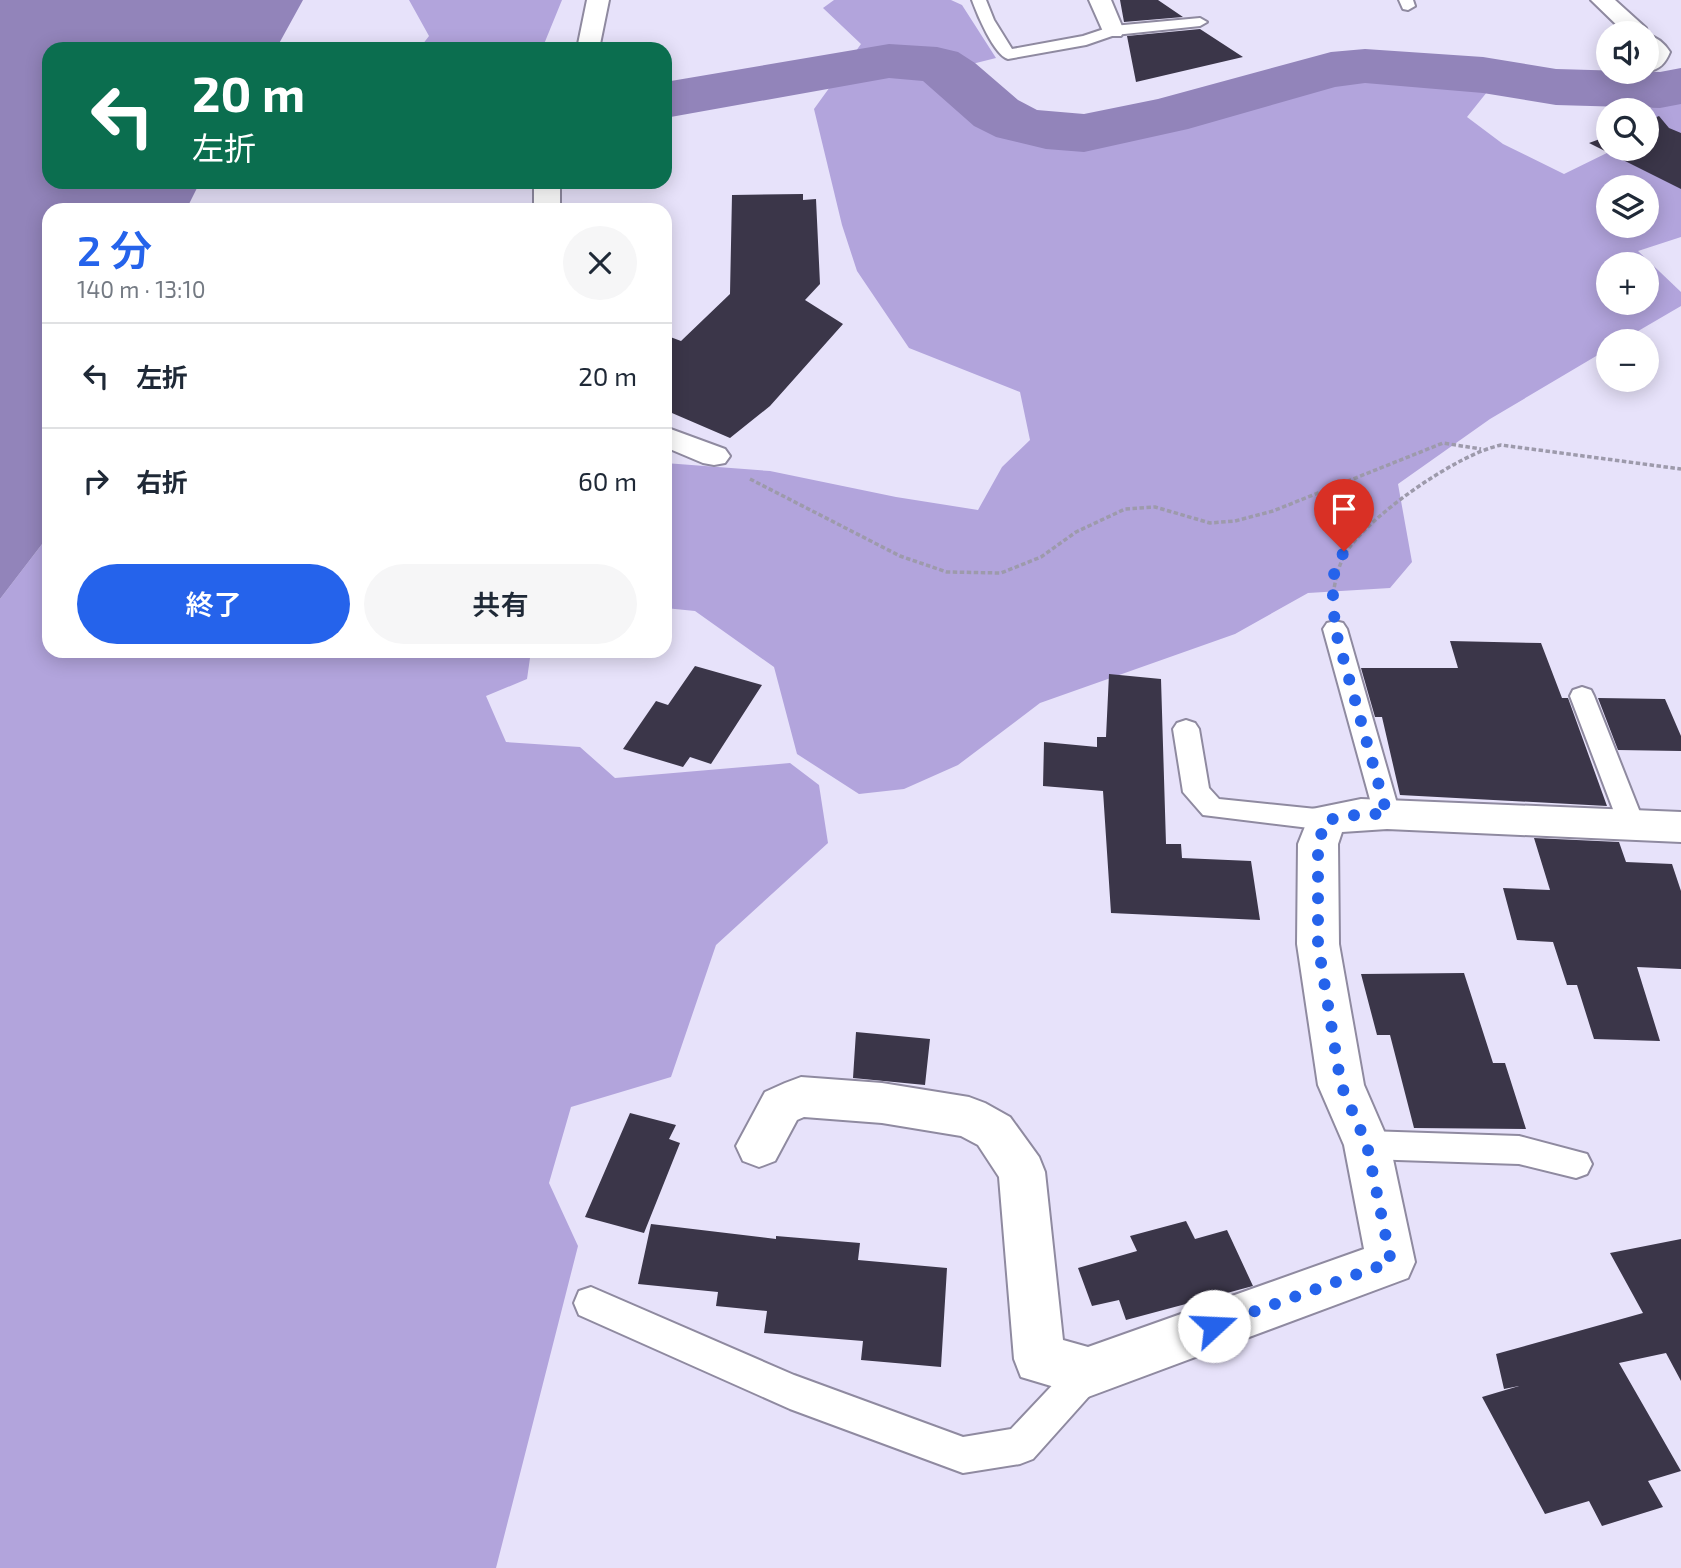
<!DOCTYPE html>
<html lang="ja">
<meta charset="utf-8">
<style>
body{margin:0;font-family:"Exo 2","Noto Sans JP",sans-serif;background:#f6f6f7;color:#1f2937;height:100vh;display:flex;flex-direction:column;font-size:26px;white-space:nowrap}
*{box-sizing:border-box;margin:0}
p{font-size:23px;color:#747a83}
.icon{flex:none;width:38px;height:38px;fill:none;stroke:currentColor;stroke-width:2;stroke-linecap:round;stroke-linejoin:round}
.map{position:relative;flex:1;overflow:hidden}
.details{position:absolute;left:42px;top:203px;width:630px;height:455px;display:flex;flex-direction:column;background:#fff;border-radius:21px;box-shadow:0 4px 18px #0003}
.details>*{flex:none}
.top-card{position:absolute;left:42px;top:42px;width:630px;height:147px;border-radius:21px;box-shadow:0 4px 18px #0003;background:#0b6e4f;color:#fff;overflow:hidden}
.controls{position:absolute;left:1596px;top:21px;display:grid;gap:14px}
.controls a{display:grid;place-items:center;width:63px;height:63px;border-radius:50%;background:#fff;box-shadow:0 4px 18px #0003;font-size:35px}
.pin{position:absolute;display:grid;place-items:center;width:60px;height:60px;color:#fff;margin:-72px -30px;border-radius:50% 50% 50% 0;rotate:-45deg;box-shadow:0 0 7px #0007}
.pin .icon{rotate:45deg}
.me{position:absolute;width:77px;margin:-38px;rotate:70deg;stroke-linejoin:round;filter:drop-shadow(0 0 5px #0008)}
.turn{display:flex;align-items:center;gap:24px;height:147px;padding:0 35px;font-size:32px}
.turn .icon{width:91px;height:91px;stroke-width:2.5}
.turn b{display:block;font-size:49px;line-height:60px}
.round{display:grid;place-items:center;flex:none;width:74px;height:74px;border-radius:37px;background:#f6f6f7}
.overview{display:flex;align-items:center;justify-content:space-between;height:119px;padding:0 35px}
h1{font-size:42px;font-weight:600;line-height:52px;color:#2563eb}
.button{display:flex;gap:14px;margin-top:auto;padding:14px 35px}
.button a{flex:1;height:80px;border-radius:42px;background:#2563eb;color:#fff;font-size:28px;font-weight:600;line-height:80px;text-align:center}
.button a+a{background:#f6f6f7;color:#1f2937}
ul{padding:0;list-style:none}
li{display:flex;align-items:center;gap:21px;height:105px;padding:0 35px;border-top:2px solid #e0e1e3}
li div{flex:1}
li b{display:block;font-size:26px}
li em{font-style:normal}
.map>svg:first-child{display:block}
</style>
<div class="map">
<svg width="1681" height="1568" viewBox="0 0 1681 1568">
<rect width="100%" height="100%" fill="#e7e2fa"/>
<!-- forest -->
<path fill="#b2a4dc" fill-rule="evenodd" d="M409 0H562L542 49H419L429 36Z
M834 0H951L962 5 996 58 956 68C958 76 960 92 965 99 969 104 978 108 983 112 1034 149 1083 130 1140 135L1334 74 1412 72 1495 82 1467 117 1503 144 1564 174 1613 150 1647 149V141L1665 136 1648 110 1658 103 1681 98V237L1638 251 1681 292V306L1621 341H1608V349L1490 419 1398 484 1412 562 1390 588 1308 593 1235 634 1040 703 958 765 904 789 859 794 797 754 774 667 695 611 665 608V463L770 471 896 497 978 510 1002 467 1030 440 1020 392 909 348 857 271 842 225 814 109 861 44 823 8ZM1608 187H1647V226H1608ZM1608 264H1647V303H1608Z
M49 535V651H531L527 679 486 696 506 742 580 747 615 778 790 763 819 785 828 843 716 945 671 1077 571 1107 549 1183 578 1246 496 1568H0V599Z"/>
<!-- water -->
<path fill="#9284ba" d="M0 0H303L276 49H49V182H200L186 210H49V535L0 599Z"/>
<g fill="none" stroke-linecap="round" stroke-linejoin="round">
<!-- river -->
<path fill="#9284ba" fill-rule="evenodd" d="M889 44 937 47 958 52 975 63 1018 100 1037 110 1084 114 1158 99 1331 52 1365 49 1483 57 1556 69 1660 72 1681 68V104L1660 108 1556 105 1483 93 1365 83 1335 87 1188 129 1084 152 1046 149 996 137 974 126 923 81 889 78 665 118V82Z"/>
</g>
<!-- building -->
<path fill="#3b3649" d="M1120 0H1158L1183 17 1124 22Z
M1200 29 1243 57 1136 82 1127 36Z
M1659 116 1669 128 1681 133V189L1589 143 1608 136V149H1647V121Z
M803 194V200L816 199 820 284 805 300 843 324 770 406 730 438 665 410V335L681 341 730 294 732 195Z
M1450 641 1541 643 1562 698H1568L1607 806 1400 795 1382 717H1375L1361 668H1458Z
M695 666 762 685 711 764 690 757 683 767 623 749 656 701 668 705Z
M1109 674 1161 679 1166 844H1181L1182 858 1251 861 1260 920 1111 913 1103 791 1043 786 1044 742 1097 747V737H1106Z
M1598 698 1665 699 1681 736V751L1618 750Z
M1534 838 1619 842 1626 862 1672 864 1681 891V969L1637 967 1660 1041 1594 1039 1577 985H1567L1553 942 1517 940 1503 888 1550 890Z
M1464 973 1493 1063H1505L1526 1129 1414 1128 1390 1035H1377L1361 974Z
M856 1032 930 1039 925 1085 853 1078Z
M630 1113 676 1125 669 1139 680 1143 644 1233 585 1217Z
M1186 1221 1195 1239 1227 1230 1253 1286 1126 1320 1119 1300 1092 1306 1078 1268 1137 1251 1130 1236Z
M651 1224 776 1239V1236L860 1243 858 1260 947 1268 941 1367 861 1360 863 1341 764 1333 767 1311 716 1306 718 1292 638 1284Z
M1681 1239V1381L1666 1353 1619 1363 1681 1471 1648 1481 1663 1507 1602 1526 1589 1501 1545 1514 1482 1397 1519 1386 1504 1389 1496 1354 1643 1313 1610 1253Z"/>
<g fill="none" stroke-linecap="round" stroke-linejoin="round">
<!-- service casing -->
<g stroke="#8f8aa0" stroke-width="4">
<path id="service" d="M972 0H986L994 20 1012 49 1083 36 1113 26 1200 18 1207 22 1200 26 1115 35 1086 45 1008 59C994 55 977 14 972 0Z
M1399 0H1413L1415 6 1408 10 1403 9Z
M1335 621 1343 623 1347 629 1400 814 1396 821 1387 824 1378 821 1374 814 1323 629 1327 623Z
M1582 687 1591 690 1594 696 1645 825 1641 832 1632 835 1623 832 1619 825 1570 696 1573 690Z
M1186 720 1195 723 1199 729 1209 788 1219 799 1326 810 1335 813 1339 820 1335 827 1326 830 1203 815 1183 792 1173 729 1177 723Z
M1367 1131 1519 1136 1587 1154 1592 1164 1587 1174 1576 1178 1519 1164 1367 1159 1356 1155 1351 1145 1356 1135Z
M591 1287 794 1375 963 1437 1011 1429 1076 1360 1088 1355 1100 1360 1105 1372 1100 1384 1033 1459 1020 1464 963 1473 790 1409 579 1315 574 1303 579 1291Z"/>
</g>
<!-- minor casing -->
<g stroke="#8f8aa0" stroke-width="4">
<path id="minor" d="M587 0H609L599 49H577Z
M1089 0H1111L1124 31 1121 36H1105Z
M1591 0H1615L1646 28 1648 35C1657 37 1665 44 1670 52 1665 64 1660 69 1647 72V33H1625Z
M534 182H560V210H534Z
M665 427 725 449 730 456 725 463 714 465 703 463 665 447Z
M1361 799 1681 812V842L1387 829 1342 832 1338 844 1339 944 1364 1085 1390 1145 1415 1262 1408 1278 1088 1397 1021 1377 1014 1359 999 1177 978 1145 961 1136 882 1123 804 1117 797 1120 775 1161 759 1167 743 1161 736 1146 765 1092 785 1083 801 1077 882 1083 969 1097 985 1103 1010 1117 1039 1157 1045 1172 1063 1340 1088 1347 1364 1249 1344 1145 1318 1085 1297 944 1298 844 1312 809Z"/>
</g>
<!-- path -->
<path stroke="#9d9aab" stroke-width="3.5" stroke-dasharray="4.5 2.5" stroke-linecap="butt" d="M750 479 900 556 947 572 1001 573 1041 557 1076 532 1125 509 1155 507 1210 523 1235 521 1273 511 1443 443 1481 449
M1333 594C1336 577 1339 562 1349 548 1375 512 1458 454 1501 445L1681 469"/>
<!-- service -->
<use href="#service" fill="#fff" fill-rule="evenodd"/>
<!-- minor -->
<use href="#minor" fill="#fff" fill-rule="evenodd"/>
</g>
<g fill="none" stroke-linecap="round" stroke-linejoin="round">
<!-- route -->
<path stroke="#2563eb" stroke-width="12" stroke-dasharray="0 21.6" d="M1214 1326 1391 1262 1367 1145 1341 1085 1318 944V844L1326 820 1362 814H1387L1335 629 1332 579 1344 551"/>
</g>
</svg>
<div class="controls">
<a><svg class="icon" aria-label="sound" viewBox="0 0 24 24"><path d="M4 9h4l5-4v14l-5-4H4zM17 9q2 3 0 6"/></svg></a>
<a><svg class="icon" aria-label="search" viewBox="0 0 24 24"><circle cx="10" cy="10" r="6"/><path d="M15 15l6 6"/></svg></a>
<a><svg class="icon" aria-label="layers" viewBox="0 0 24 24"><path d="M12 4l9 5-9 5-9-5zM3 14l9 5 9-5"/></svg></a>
<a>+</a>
<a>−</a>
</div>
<div class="pin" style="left:1344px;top:551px;background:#d93025"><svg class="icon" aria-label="arrive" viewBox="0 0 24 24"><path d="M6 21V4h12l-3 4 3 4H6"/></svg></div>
<svg class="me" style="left:1214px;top:1326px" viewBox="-20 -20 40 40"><circle r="19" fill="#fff"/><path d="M0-13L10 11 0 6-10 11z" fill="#2563eb"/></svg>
<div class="top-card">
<div class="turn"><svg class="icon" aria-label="left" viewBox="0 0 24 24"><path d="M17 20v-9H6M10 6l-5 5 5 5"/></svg><div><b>20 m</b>左折</div></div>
</div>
<section class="details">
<div class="overview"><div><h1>2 分</h1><p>140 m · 13:10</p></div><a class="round"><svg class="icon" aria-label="close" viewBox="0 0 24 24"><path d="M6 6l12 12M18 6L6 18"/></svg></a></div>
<ul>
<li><svg class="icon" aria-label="left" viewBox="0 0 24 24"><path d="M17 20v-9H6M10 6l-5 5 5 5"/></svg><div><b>左折</b></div><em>20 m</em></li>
<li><svg class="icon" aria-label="right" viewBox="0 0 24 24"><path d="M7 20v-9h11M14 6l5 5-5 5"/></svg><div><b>右折</b></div><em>60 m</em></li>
</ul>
<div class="button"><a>終了</a><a>共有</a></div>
</section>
</div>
